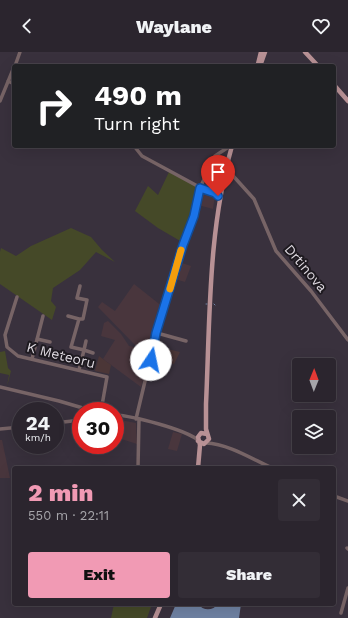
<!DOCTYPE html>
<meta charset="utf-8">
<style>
body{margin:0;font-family:"Work Sans",sans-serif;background:#332d36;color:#f1f3f6;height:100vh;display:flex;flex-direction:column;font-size:15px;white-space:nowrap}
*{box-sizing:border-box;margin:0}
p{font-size:13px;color:#a6a5aa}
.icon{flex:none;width:22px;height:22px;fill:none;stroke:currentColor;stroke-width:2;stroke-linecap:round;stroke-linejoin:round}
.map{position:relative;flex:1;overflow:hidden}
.side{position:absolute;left:12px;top:414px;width:324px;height:140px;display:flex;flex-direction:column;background:#2b252e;border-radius:4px;box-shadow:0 4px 16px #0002,0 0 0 1px #47424a}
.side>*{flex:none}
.hud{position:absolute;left:12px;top:12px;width:324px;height:84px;border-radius:4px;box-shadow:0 4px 16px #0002,0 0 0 1px #47424a;background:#202124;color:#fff;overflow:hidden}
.needle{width:26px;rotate:1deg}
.fabs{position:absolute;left:292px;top:306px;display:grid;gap:8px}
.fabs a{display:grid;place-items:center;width:44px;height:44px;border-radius:4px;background:#2b252e;box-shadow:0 4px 16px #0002,0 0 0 1px #47424a;font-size:20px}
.speed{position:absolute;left:12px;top:350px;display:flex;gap:8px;font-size:20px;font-weight:700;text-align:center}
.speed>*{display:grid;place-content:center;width:52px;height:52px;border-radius:50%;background:#2b252e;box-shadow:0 4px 16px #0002,0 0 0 1px #47424a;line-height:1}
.speed small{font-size:10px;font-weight:400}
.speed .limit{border:6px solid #d22;background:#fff;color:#111}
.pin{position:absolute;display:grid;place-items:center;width:34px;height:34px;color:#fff;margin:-41px -17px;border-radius:50% 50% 50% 0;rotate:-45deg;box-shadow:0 0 4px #0007}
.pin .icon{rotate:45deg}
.me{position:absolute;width:44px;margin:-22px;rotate:11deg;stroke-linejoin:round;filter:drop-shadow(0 0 3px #0008)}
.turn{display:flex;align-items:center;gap:14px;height:84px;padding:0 16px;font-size:18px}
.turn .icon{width:52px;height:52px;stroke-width:2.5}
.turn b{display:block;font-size:28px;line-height:34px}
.round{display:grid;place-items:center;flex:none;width:42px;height:42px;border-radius:4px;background:#332d36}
.headline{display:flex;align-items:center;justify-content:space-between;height:68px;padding:0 16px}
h1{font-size:24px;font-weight:800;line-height:30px;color:#f19ab4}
.action{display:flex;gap:8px;margin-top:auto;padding:8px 16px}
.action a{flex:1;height:46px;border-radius:4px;background:#f19ab4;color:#111;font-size:16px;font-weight:800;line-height:46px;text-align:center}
.action a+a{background:#332d36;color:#f1f3f6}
header{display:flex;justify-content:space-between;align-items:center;height:52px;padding:0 16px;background:#2b252e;font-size:18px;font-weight:800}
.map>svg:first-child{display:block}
</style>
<header><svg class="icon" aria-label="back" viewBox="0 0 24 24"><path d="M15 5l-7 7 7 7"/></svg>Waylane<svg class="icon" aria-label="heart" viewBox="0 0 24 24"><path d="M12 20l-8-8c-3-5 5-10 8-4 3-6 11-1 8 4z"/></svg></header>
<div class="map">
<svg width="348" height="566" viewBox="0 0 348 566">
<rect width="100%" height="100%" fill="#39313d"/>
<!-- industrial -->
<path fill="#49363d" d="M200 139 215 143 213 157 198 153Z
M179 210 191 214 185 230 175 227Z
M134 232 163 255 156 279H154L151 292 147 295 135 293 98 255 102 250 115 259Z
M108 269 121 282 129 294 145 297 151 302 141 335 103 307 115 288 101 284 104 271Z
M115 367 136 371 137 392 115 385Z
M173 380 182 382 177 399 168 397Z
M0 388H2L10 426H0Z"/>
<!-- education -->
<path fill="#4b3637" d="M155 294 180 300 174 312 153 307Z
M99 304 111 313 109 322 95 319Z"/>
<!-- green -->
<path fill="#454928" d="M169 120 196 134C200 150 188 174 182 190L158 176 135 159 148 134 158 143Z
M71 176 91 185 102 198 115 210 96 200 80 218 53 236 51 249 56 255 52 268 0 232V200L1 196 16 204 31 194Z
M5 299 8 316 11 319 7 334 9 323 0 321V300Z
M114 552H152L147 566H111Z"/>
<!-- water -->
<path fill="#6f82a3" d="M176 552H198C203 559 213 559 218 552H241L239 566H170Z"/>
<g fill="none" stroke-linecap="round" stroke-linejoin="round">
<!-- stream -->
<path stroke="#6f82a3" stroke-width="1" d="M206 252H207
M214 252 215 253"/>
<!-- minor -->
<path stroke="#776466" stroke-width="3.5" d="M15 14 20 0
M8 29 14 32
M0 49 14 15
M134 94 142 104 203 137 215 141 220 147
M226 116 254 147 276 199 311 239 348 288
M17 245 5 283 7 295 18 304 107 325 101 359
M68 264 79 267 71 295 84 298 79 318
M79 267H83L87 248 77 246 80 234
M157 281 186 289
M37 287 50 290
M86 289 84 298 93 301
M32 307 43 264
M0 335 59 349 93 359
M115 363C133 364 184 377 198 388
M136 367 155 287 183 193 194 164 200 136 215 104 230 94
M55 371 81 368
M0 377 21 375
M206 391C229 392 252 407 272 416
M138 416 139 367
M334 444 348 449
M347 496 348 497
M341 561 348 536"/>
<!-- major -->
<path stroke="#b89195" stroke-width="4.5" d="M305 0 318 14
M258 12 261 0
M260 14 265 0
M334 33 348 49
M198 389 204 392 209 387 206 377V352C210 266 208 178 232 94
M198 416 200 393 198 385 201 381 207 382
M155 566 161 552"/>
</g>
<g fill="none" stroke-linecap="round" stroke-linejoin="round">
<!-- route casing -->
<g stroke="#114b97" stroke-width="10">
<path id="route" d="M151 308 156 281 183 193 194 164 200 136 215 141 218 144"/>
</g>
<!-- route -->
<use href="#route" stroke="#1a73e8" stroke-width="7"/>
<!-- slow -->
<path stroke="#f59e0b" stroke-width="7" d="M170 237 181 198"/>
</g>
<g text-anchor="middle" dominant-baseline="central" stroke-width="4" stroke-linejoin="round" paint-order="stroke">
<!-- street labels -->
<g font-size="14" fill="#ded9e0" stroke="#1e1a20">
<text transform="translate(306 216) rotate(50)">Drtinova</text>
<text transform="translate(61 303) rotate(14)">K Meteoru</text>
</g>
</g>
</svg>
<div class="fabs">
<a><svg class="needle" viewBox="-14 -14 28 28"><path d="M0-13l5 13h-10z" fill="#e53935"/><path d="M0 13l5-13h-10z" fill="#a6a5aa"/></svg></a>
<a><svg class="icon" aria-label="layers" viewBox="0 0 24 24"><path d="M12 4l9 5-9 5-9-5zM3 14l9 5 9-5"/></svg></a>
</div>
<div class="speed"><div>24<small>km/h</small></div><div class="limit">30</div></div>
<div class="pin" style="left:218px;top:144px;background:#d93025"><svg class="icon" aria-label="arrive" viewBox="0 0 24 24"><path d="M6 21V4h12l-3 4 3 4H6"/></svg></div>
<svg class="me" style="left:151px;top:308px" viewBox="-20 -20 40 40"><circle r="19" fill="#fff"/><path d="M0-13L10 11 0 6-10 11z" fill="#1a73e8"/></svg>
<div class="hud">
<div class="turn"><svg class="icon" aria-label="right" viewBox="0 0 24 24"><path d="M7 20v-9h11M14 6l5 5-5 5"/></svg><div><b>490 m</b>Turn right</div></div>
</div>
<section class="side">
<div class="headline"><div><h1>2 min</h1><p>550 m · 22:11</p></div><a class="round"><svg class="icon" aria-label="close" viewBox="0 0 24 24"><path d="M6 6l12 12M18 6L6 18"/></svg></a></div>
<div class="action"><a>Exit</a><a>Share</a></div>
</section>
</div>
